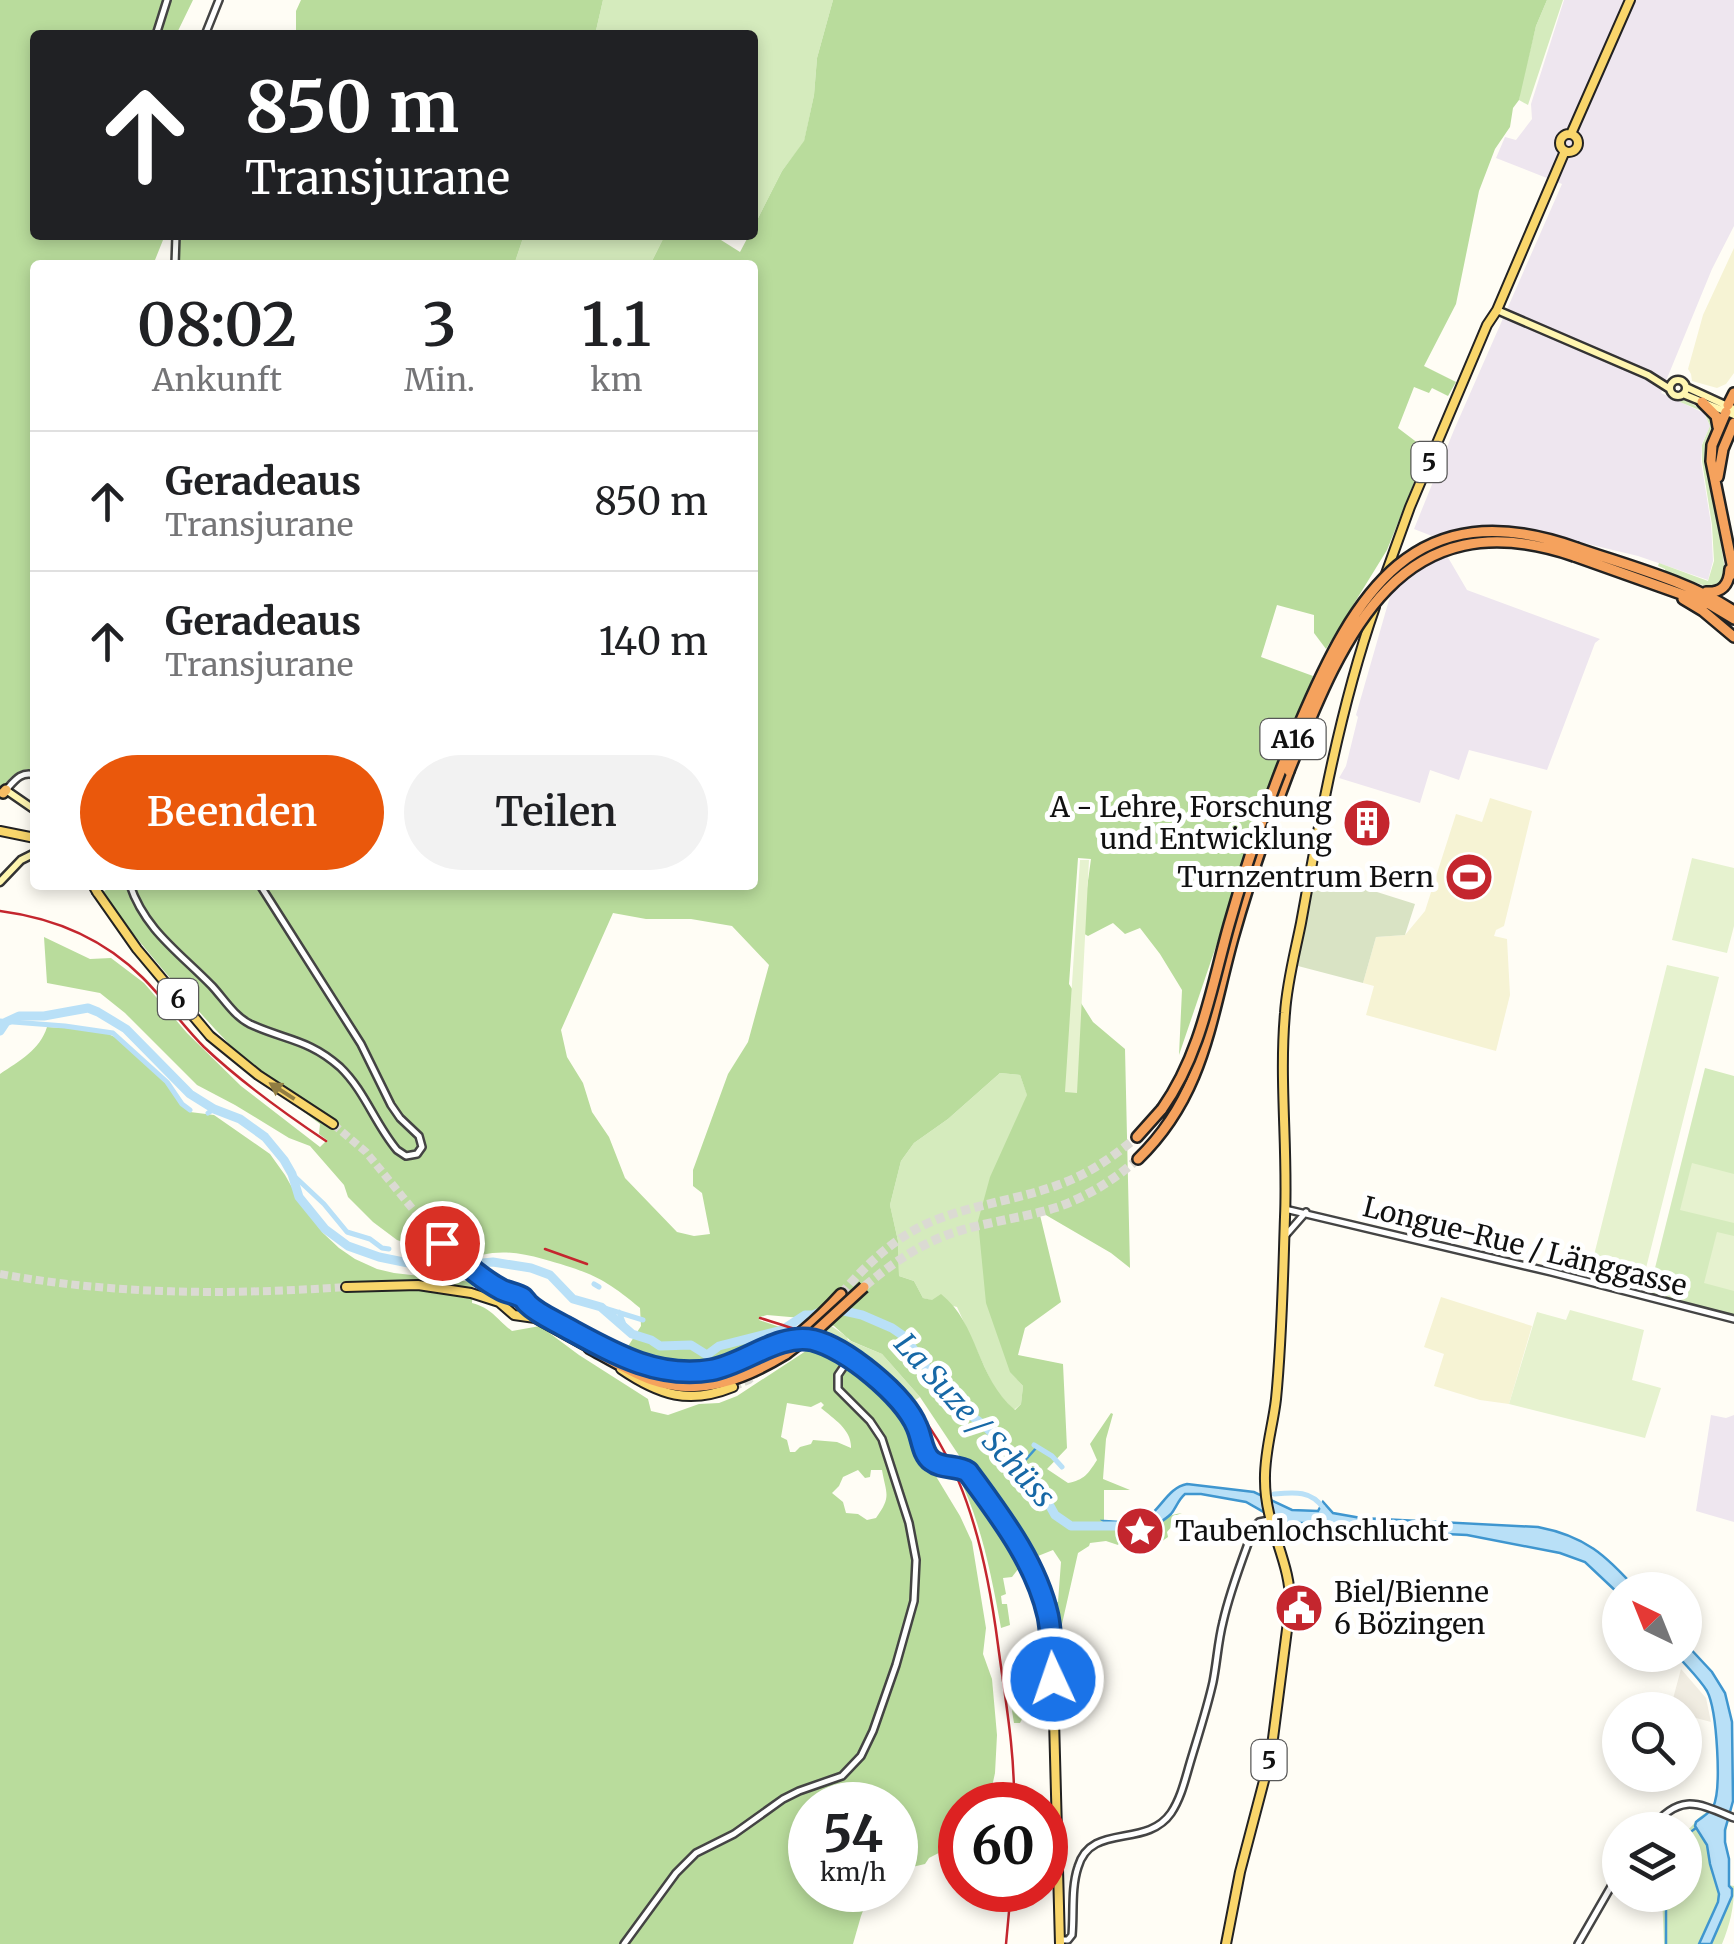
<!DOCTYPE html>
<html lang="de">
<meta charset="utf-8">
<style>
body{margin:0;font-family:Merriweather,serif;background:#f2f2f2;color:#202124;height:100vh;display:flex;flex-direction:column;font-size:38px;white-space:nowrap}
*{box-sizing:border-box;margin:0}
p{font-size:32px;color:#757577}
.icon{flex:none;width:55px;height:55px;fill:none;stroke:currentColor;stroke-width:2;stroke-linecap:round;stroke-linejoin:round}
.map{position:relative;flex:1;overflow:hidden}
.drawer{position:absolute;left:30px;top:260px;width:728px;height:630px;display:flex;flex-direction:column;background:#fff;border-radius:10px;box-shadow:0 5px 15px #0003}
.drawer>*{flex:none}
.guide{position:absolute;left:30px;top:30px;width:728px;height:210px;border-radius:10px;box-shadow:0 5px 15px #0003;background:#202124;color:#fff;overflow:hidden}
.needle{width:65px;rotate:317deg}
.tools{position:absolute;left:1602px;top:1572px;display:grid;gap:20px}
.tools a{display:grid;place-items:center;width:100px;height:100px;border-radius:50%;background:#fff;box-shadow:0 5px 15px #0003;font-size:50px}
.speed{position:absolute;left:788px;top:1782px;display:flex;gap:20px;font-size:50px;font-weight:700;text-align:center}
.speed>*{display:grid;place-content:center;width:130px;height:130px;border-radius:50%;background:#fff;box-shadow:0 5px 15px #0003;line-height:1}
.speed small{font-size:25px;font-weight:400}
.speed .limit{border:15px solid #d22;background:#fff;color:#111}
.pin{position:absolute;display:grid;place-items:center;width:85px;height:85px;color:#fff;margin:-42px;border:5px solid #fff;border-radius:50%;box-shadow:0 2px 10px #0007}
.me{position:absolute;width:110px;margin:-55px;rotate:357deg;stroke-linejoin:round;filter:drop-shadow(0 0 8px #0008)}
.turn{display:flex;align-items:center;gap:35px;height:210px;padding:0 50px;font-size:45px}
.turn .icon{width:130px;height:130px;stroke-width:2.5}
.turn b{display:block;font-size:70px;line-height:85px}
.eta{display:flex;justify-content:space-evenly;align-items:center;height:170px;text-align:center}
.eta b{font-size:60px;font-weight:600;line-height:70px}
.button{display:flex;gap:20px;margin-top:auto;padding:20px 50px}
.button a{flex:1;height:115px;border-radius:60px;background:#ea580c;color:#fff;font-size:40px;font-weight:600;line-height:115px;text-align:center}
.button a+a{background:#f2f2f2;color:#202124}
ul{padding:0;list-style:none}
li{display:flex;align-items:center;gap:30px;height:140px;padding:0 50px;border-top:2px solid #e0e0e0}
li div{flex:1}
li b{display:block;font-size:38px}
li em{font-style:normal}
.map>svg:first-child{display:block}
</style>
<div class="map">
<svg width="1734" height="1944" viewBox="0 0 1734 1944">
<rect width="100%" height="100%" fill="#fffdf5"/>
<!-- industrial -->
<path fill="#eee6ef" d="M1564 0H1734V226L1712 269 1661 393 1704 413 1710 426 1702 444 1701 461 1711 524 1713 561 1708 580 1638 556 1513 526 1463 527 1432 536 1414 529 1454 430 1562 184 1496 158 1505 137 1516 140 1532 119 1531 104Z
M1446 554 1467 590 1600 639 1595 643 1547 770 1469 750 1459 780 1430 770 1420 803 1339 778 1346 766 1358 717 1356 715 1391 593 1412 572Z
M1711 1415 1726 1418 1734 1415V1522L1696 1511Z"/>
<!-- farmland -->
<path fill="#f6f3d4" d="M1734 248V373L1726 384 1717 388 1692 381 1691 374 1688 369 1703 315Z
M1490 798 1532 811 1504 926 1496 930 1494 936 1507 939 1510 995 1496 1051 1366 1015 1374 986 1363 983 1376 937 1405 935 1425 911 1456 814 1482 822Z
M1441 1297 1532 1326 1509 1404 1480 1400 1434 1386 1444 1354 1424 1347Z"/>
<!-- green -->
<path fill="#d5ebbd" d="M603 0H833L817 58 814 95 804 142 782 171 753 228 752 35H595Z
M1547 0H1563L1528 105 1519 100 1520 91 1536 26Z
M524 235H665L650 265H514Z
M1684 399 1709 414 1714 421 1707 451V462L1726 575 1720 585 1713 588 1664 573 1665 569 1658 566 1659 563 1708 581 1714 561 1712 525 1702 461V445L1710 426 1704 412 1680 402Z
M1705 1068 1734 1076V1319L1648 1296Z
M1000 1073 1020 1075 1027 1094 1010 1371 1023 1386 1021 1404 1014 1410 995 1390 957 1307 923 1298 914 1281 899 1276 898 1241 890 1205 901 1161 914 1143 948 1119Z
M830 1325 847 1337 848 1340 882 1354 920 1397 914 1401C887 1372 857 1349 820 1334Z
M1707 1812 1729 1821C1721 1841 1729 1864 1729 1885L1734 1886C1734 1908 1730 1924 1722 1944H1664L1662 1895H1685V1832C1695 1825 1695 1819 1707 1812Z"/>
<!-- forest -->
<path fill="#b9dc9c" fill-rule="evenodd" d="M0 0H193L176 35H35V235H165L153 265H35V770C17 767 10 778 0 790Z
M301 0H603L595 35H296V11Z
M833 0H1547L1536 26 1519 100 1513 108 1510 127 1495 149 1479 191 1456 304 1424 366 1456 382 1448 396 1432 388 1429 393 1414 387 1398 428 1427 450 1387 550 1326 649 1314 633V615L1277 605 1261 657 1313 676 1264 805 1179 1055 1182 990 1160 954 1140 928 1125 934 1113 923 1088 936 1081 932 1091 859 1078 858 1069 984 1093 1022 1125 1049 1130 1268 1111 1253 1039 1211 1061 1302 1025 1328 1018 1355 1063 1364 1067 1448 1047 1469 1068 1483C1084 1480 1088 1474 1097 1460L1090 1444 1111 1413 1113 1414 1106 1439 1103 1479 1130 1490H1104V1521L1144 1534C1155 1522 1166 1515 1182 1513L1174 1516 1173 1525 1167 1532 1168 1537 1151 1549 1131 1550 1130 1546 1120 1541 1118 1545 1106 1541 1090 1543 1089 1546 1078 1553 1062 1624 1059 1655 1048 1603 1058 1602 1061 1562 1053 1550 1038 1556 1028 1549 962 1460 920 1397 882 1354 851 1341 834 1326 813 1319 767 1315 760 1317 759 1320 780 1327 787 1335C726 1363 691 1379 625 1351L641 1326 640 1308C603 1277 589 1272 543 1259 521 1253 503 1250 481 1255L473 1246 453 1245 421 1248 397 1240 373 1222 348 1197 344 1185 310 1146 289 1138 235 1105 197 1085 125 1013 100 993 47 983 44 937 90 959 111 958 144 983 187 1033 241 1086 320 1147 327 1140 319 1134 320 1124C237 1064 175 984 110 906L102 893 112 885H127L129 889 133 885H752V265H650L665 235H713L740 252 749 235H752L753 228 782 171 804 141 814 95 817 58ZM613 913 646 919H691L732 926 769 965 748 1042 728 1074 693 1170V1186L702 1193 710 1234 694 1236 677 1232 625 1178 609 1137 592 1112 583 1083 567 1057 561 1030ZM1000 1073 1020 1075 1027 1095 990 1177 978 1221 986 1303 1010 1372 1023 1386 1021 1404 1015 1410C976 1377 979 1324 941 1294L932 1300 923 1298 914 1281 899 1276 898 1241 890 1205 901 1161 914 1143 948 1119Z
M180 235H524L514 265H180Z
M47 1027 100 1030 121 1040 167 1083 179 1103 190 1112 214 1115 270 1154 285 1175 303 1207 323 1233 339 1248 355 1259 377 1269 394 1273 473 1282 472 1303C493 1309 495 1318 512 1331L540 1326 579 1355 648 1399 651 1411 668 1415 699 1404 719 1403 737 1396 812 1347 849 1359 904 1405 933 1462 937 1478 960 1516 972 1542 986 1628 983 1654 992 1679 997 1735 995 1773 988 1805H960V1842L929 1858 925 1864 895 1871V1805H810V1890H871L861 1916 853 1944H0V1074C19 1061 40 1050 47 1027ZM821 1402 824 1405 821 1408C834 1419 852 1430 851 1448L837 1442 813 1440 811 1444 800 1447 795 1452H790L787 1440 781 1437 787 1403 811 1407ZM858 1470 865 1478 870 1477 871 1470H882C886 1494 892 1496 876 1518L867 1520 858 1514 846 1513 843 1502 832 1493 839 1486 843 1477Z
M956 1471 965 1474 971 1481 1014 1545 1023 1563 1012 1577 1003 1578 1006 1594 1001 1596 1002 1604H1007L1010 1625 1001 1628C991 1573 981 1521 956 1471Z
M1047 1645 1050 1665 1043 1676 1038 1692 1047 1703 1051 1715 1022 1719 1020 1723H1014L1007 1680 1016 1677 1012 1662 1021 1651H1027L1030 1655 1031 1670 1038 1672 1044 1646Z"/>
<!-- cemetery -->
<path fill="#d9e3c4" d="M1339 880 1415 904 1405 935 1376 937 1363 983 1298 966 1311 883 1329 890Z"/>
<!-- pitch -->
<path fill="#e6f2cf" d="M1692 858 1734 868V926L1727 953 1672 940Z
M1080 860H1089L1077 1093 1065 1092Z
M1667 965 1719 977 1641 1288 1589 1275Z
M1692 1163 1734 1174V1223L1680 1210Z
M1717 1232 1734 1236V1291L1704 1283Z
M1570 1310 1644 1330 1632 1380 1661 1388 1645 1438 1509 1404 1537 1312 1566 1320Z"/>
<!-- plaza -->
<path fill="#f1ede2" d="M1681 1669 1706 1698 1711 1722 1685 1715V1710H1670Z"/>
<!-- water -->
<path fill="#b9e0f7" stroke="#3f96cf" stroke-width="2.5" d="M1187 1484 1254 1492 1292 1510 1318 1511 1323 1502 1333 1513 1361 1518 1538 1527C1585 1536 1606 1555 1637 1590H1620V1595L1585 1562 1560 1553 1467 1535 1360 1530 1359 1529 1327 1524 1326 1526 1315 1523H1290L1276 1519 1246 1502 1201 1494H1185C1178 1500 1176 1508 1171 1514 1163 1522 1152 1526 1144 1534L1123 1533 1104 1521C1114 1521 1127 1524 1137 1522 1159 1517 1165 1488 1187 1484Z
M1685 1643 1712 1672 1725 1693 1732 1722 1733 1801 1725 1830V1842L1729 1859V1886L1732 1889V1896L1711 1944H1699L1718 1902 1719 1894 1710 1864 1707 1845 1695 1826 1696 1822C1702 1817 1710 1813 1713 1807 1722 1790 1717 1710 1707 1691 1699 1678 1687 1667 1677 1655H1685Z"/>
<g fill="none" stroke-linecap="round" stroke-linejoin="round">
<!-- stream -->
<path stroke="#3f96cf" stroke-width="2.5" d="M1021 1465 1037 1447
M1685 1836 1696 1828
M1664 1895 1666 1909V1944"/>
<!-- canal -->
<path stroke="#b9e0f7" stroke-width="5" d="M0 1021 65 1026 113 1033 167 1082 182 1104 190 1110
M208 1113 214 1109
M292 1174 324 1204 347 1232 370 1239 382 1248 389 1249
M594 1284 599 1287
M601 1307 643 1320
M619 1312 625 1327
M1034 1445 1052 1456 1062 1467
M1274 1494C1294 1492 1312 1490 1324 1509"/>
<!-- river -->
<path stroke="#b9e0f7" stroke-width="9" d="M0 1031 6 1022 19 1016H44L88 1008 98 1012 126 1029 190 1094 214 1109 240 1119 265 1137 284 1160 292 1174 299 1197 325 1229 348 1246 379 1257 418 1265 450 1266 493 1262 531 1268 550 1275 573 1299 601 1307 632 1334 651 1340 660 1346 691 1345 707 1355 719 1346 782 1330 805 1315H813L825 1310 844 1311 862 1315 892 1328 905 1337 939 1385 947 1389 953 1397 967 1405 973 1417 985 1426 1027 1470 1036 1481 1055 1515 1071 1526H1119"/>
<!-- secondary-tunnel -->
<path stroke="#dbdad3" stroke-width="6" stroke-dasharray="6 3" stroke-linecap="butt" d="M99 887 104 885"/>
<!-- primary-tunnel -->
<path stroke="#dbdad3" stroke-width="8" stroke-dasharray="8 4" stroke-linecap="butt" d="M333 1124 366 1152 433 1234
M0 1274C117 1295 228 1295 346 1287
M733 1387 749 1380 759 1371"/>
<!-- motorway-tunnel -->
<path stroke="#dbdad3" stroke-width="9" stroke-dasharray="9 4.5" stroke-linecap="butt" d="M865 1286C889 1266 914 1248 944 1236 981 1222 1020 1219 1058 1207 1088 1196 1114 1180 1138 1159
M841 1294C865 1266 891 1241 924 1225 967 1205 1014 1201 1058 1185 1087 1175 1113 1157 1137 1137"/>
<!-- tertiary casing -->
<g stroke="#444" stroke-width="10">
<path id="tertiary" d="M156 35 167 0
M205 35 219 0
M175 265 176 235
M6 790C15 780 21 771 35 775
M130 885C145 930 180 953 212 986 224 999 234 1016 250 1024 284 1040 309 1039 340 1067 365 1091 375 1124 397 1150L406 1156 417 1154 422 1147 419 1136 400 1118 391 1105 361 1044 260 885
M1285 1209 1551 1272 1734 1319
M1285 1236 1306 1212
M1650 1830C1679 1793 1696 1802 1734 1818
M1060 1940H1068L1072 1935C1074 1913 1071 1888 1078 1867 1091 1822 1146 1849 1171 1813 1181 1798 1185 1780 1190 1763 1198 1736 1207 1709 1213 1682 1217 1662 1218 1641 1223 1622 1230 1590 1243 1558 1254 1527L1259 1522 1269 1520
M624 1944 676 1873 696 1853 734 1834 783 1799 799 1791 842 1776 861 1756 873 1731 896 1665 914 1601 916 1560 909 1523 882 1439 870 1421 838 1389V1375L849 1359
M1578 1944 1620 1871"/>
</g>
<!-- secondary casing -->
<g stroke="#333" stroke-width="11">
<path id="secondary" d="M1497 310 1648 375 1670 389
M1670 388a8 8 0 1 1 16 0a8 8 0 1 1-16 0Z
M1686 387 1734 409
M1683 394 1734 415
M6 790 35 810
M0 882 21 860 35 853"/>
</g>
<!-- primary casing -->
<g stroke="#222" stroke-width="12">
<path id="primary" d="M1571 134 1630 0
M1560 143a9 9 0 1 1 18 0a9 9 0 1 1-18 0Z
M1384 579 1410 507 1487 325 1497 310 1565 151
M0 831 35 838
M97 892 137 949 210 1036 258 1075 333 1124
M433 1234 475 1272 500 1289 523 1298 533 1308 621 1357
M346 1287 418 1285 471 1293 499 1302 514 1315 535 1318 593 1350
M802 1339C839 1341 901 1392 917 1426 922 1436 922 1453 932 1461 941 1469 957 1465 968 1472 1007 1524 1044 1577 1052 1644L1060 1944
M621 1369C659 1395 689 1405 733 1387
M668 1371C721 1375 737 1359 783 1342
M1226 1944 1240 1872 1271 1754 1290 1606C1292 1563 1265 1527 1265 1481 1264 1453 1273 1426 1276 1399 1282 1339 1283 1277 1285 1217 1288 1149 1279 1081 1285 1013 1287 982 1295 953 1301 923 1320 818 1340 708 1375 607"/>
</g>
<!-- trunk casing -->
<g stroke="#222" stroke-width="14">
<path id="trunk" d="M3 793 6 790"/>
</g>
<!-- motorway casing -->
<g stroke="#222" stroke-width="14">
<path id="motorway" d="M1702 402 1716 416 1718 427
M1728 405 1734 393
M1726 412 1712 445 1711 461 1734 574
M1718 477 1723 449 1734 423
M1577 548C1629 566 1688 581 1734 611
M1574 556 1709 604 1734 619
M1706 592C1722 593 1729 585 1730 569
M1683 599 1703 611 1734 637
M1137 1137 1162 1109
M1138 1159C1204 1095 1210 1021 1233 938 1249 881 1268 826 1289 771
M589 1348C609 1359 630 1372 652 1380 700 1397 745 1379 786 1354
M617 1355C705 1406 779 1362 841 1294"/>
</g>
<!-- tertiary -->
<use href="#tertiary" stroke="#fff" stroke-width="5"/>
<!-- secondary -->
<use href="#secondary" stroke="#fff6b0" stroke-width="6"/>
<!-- primary -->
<use href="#primary" stroke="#f9d66b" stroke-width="8"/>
<!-- trunk -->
<use href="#trunk" stroke="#f7bc64" stroke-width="9"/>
<!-- motorway -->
<use href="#motorway" stroke="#f5a25d" stroke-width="9"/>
<!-- rail -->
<path stroke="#c4262e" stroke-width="2.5" d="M0 911C54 918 104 939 143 978 165 1000 182 1025 204 1047 241 1082 284 1113 326 1141
M545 1249 587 1264
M760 1318C792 1328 824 1337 853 1354 955 1414 984 1536 998 1645 1005 1698 1015 1751 1014 1805
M1006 1944 1011 1890"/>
<!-- primary-bridge casing -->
<g stroke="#222" stroke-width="12" stroke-linecap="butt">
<path id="primary-bridge" d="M93 885 97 892"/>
</g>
<!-- motorway-bridge casing -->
<g stroke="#222" stroke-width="14" stroke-linecap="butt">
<path id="motorway-bridge" d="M1289 771C1343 637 1398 496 1574 556
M1162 1109C1201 1054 1211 989 1229 925 1248 857 1272 790 1299 725 1355 593 1414 490 1577 548
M786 1354 815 1332 864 1287"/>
</g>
<!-- primary-bridge -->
<use href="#primary-bridge" stroke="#f9d66b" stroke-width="8"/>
<!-- motorway-bridge -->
<use href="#motorway-bridge" stroke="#f5a25d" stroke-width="9"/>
</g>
<!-- one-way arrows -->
<defs><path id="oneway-solid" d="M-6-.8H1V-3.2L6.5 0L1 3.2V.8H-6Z" transform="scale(2.5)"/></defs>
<use fill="#917d42" href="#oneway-solid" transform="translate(282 1091) rotate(-147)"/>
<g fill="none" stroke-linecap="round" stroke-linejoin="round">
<!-- route casing -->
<g stroke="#114b97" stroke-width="25">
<path id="route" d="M442 1243C461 1260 479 1278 502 1290 508 1293 518 1294 523 1298 525 1300 526 1302 528 1304 538 1314 555 1321 567 1328 613 1353 657 1379 711 1370 745 1364 778 1333 813 1340 846 1348 904 1395 917 1427 922 1438 922 1454 932 1461 942 1469 957 1465 968 1472 1000 1516 1036 1562 1048 1616 1052 1637 1052 1658 1053 1679"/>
</g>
<!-- route -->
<use href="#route" stroke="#1a73e8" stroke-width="18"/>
</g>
<!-- icons -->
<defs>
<g id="building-disc" transform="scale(2.5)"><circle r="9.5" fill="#c4262e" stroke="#fff"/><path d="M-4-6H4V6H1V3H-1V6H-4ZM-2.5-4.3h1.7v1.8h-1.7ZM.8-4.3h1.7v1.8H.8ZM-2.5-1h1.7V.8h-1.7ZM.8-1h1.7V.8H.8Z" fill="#fff"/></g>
<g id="stadium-disc" transform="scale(2.5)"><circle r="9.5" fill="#c4262e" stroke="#fff"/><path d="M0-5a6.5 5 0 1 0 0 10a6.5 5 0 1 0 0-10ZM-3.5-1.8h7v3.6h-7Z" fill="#fff"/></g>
<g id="sight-disc" transform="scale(2.5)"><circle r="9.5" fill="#c4262e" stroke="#fff"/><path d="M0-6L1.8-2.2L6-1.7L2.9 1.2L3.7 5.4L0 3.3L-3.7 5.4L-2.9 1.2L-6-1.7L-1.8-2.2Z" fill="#fff"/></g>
<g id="civic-disc" transform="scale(2.5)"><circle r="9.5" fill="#c4262e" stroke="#fff"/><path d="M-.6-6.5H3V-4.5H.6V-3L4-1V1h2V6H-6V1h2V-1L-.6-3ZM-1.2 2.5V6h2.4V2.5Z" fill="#fff"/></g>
</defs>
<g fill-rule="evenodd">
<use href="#building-disc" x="1367" y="823"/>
<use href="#stadium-disc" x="1469" y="877"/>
<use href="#sight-disc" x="1140" y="1531"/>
<use href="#civic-disc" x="1299" y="1608"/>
</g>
<g text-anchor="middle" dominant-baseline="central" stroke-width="10" stroke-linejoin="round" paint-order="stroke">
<!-- shield labels -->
<g fill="#fff" stroke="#585858" stroke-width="2.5">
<rect x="1411.5" y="442" width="35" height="40" rx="8"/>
<rect x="1260.5" y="719" width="65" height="40" rx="8"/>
<rect x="158" y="979" width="40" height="40" rx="8"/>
<rect x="1251.5" y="1740" width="35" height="40" rx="8"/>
</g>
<g font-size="25" font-weight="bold" fill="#111">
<text x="1429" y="462">5</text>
<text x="1293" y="739">A16</text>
<text x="178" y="999">6</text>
<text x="1269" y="1760">5</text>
</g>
<!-- poi labels -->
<g font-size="28" fill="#111" stroke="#fff" text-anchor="end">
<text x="1332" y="807">A - Lehre, Forschung<tspan x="1332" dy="32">und Entwicklung</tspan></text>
<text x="1434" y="877">Turnzentrum Bern</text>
<text x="1175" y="1531" text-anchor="start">Taubenlochschlucht</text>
<text x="1334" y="1592" text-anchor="start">Biel/Bienne<tspan x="1334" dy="32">6 Bözingen</tspan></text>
</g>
<!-- street labels -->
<g font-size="28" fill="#111" stroke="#fff">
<text transform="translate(1525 1246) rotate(14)">Longue-Rue / Länggasse</text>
</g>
<!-- water labels -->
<g font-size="30" font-style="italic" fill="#1768a6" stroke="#fff">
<text transform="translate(975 1420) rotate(48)">La Suze / Schüss</text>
</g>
</g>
</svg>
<div class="tools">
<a><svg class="needle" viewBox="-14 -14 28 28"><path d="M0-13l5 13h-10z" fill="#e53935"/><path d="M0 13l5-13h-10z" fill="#757577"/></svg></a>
<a><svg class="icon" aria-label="search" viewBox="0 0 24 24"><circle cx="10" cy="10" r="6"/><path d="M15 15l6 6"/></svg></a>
<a><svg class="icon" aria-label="layers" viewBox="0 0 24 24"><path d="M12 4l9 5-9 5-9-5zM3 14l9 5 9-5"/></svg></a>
</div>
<div class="speed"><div>54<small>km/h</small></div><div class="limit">60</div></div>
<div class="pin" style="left:442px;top:1243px;background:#d93025"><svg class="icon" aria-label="arrive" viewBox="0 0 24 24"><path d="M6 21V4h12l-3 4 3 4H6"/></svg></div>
<svg class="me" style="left:1053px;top:1679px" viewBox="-20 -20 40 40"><circle r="17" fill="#1a73e8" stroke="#fff" stroke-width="3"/><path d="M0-11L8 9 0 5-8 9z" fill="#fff"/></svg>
<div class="guide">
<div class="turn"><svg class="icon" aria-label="ahead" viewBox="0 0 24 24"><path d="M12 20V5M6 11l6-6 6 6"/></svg><div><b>850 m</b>Transjurane</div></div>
</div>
<section class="drawer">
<div class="eta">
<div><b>08:02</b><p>Ankunft</p></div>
<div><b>3</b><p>Min.</p></div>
<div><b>1.1</b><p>km</p></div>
</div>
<ul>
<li><svg class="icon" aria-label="ahead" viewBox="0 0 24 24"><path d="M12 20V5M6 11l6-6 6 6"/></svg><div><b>Geradeaus</b><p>Transjurane</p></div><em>850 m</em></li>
<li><svg class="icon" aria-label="ahead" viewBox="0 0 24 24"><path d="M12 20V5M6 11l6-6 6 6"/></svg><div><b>Geradeaus</b><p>Transjurane</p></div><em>140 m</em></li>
</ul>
<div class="button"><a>Beenden</a><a>Teilen</a></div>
</section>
</div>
